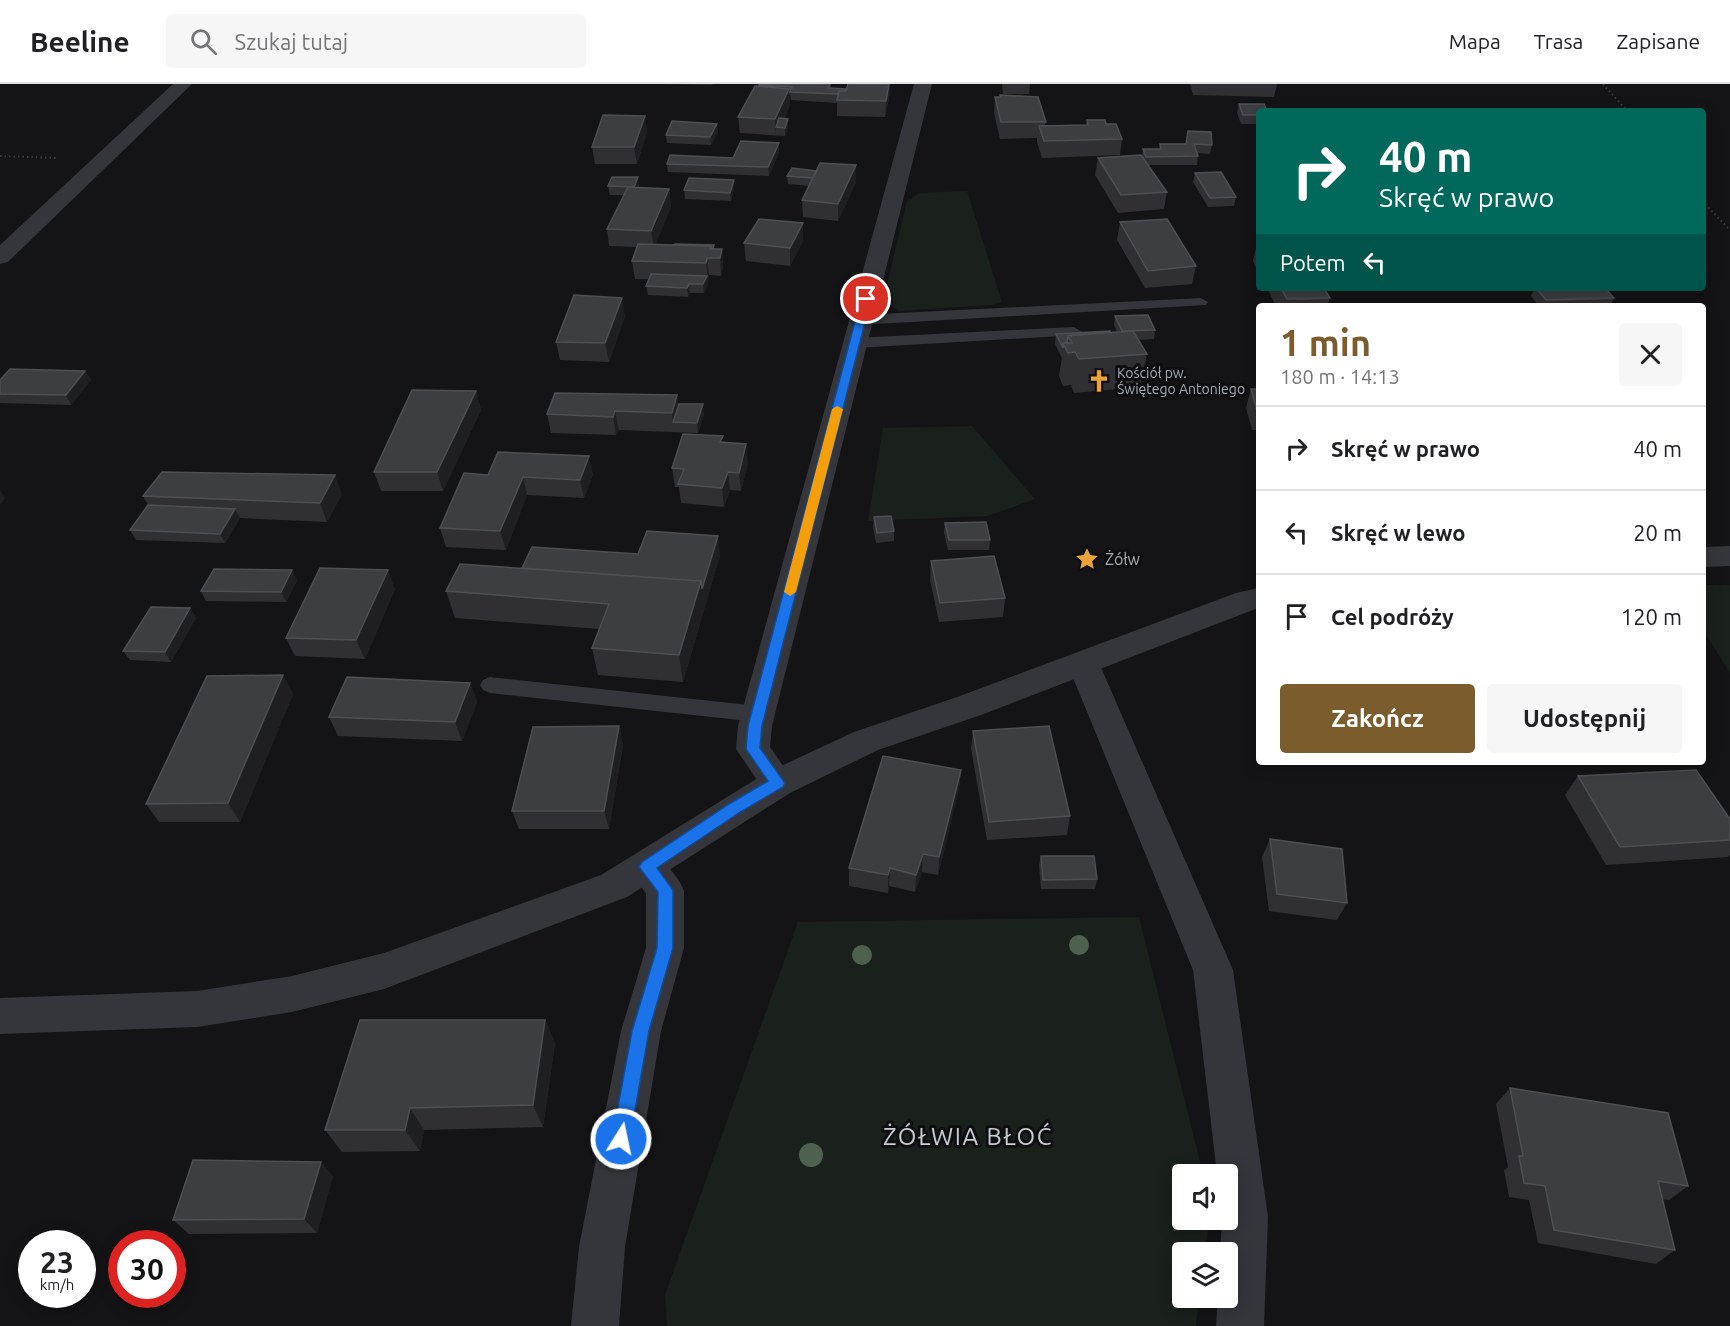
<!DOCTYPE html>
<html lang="pl">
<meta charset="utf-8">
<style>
body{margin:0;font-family:Ubuntu,sans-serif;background:#f6f6f6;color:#202124;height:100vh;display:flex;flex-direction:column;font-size:22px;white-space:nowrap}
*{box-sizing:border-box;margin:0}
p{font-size:20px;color:#757577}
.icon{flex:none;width:33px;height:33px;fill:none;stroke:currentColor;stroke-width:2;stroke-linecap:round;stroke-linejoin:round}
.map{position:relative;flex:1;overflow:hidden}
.panel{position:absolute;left:1256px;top:219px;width:450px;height:462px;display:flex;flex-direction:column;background:#fff;border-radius:6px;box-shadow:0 3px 15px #0003}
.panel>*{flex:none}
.guide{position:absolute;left:1256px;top:24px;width:450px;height:183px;border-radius:6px;box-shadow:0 3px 15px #0003;background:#00695c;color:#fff;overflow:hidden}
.tools{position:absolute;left:1172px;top:1080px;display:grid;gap:12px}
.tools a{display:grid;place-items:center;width:66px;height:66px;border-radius:6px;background:#fff;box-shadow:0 3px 15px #0003;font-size:30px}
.speed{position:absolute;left:18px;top:1146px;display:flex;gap:12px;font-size:30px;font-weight:700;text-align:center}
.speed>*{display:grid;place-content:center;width:78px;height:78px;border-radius:50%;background:#fff;box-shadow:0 3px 15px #0003;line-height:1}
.speed small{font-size:15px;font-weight:400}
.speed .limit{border:9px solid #d22;background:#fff;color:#111}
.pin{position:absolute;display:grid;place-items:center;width:51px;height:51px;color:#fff;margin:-26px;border:3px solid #fff;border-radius:50%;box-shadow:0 2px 6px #0007}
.me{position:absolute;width:66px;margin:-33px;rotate:10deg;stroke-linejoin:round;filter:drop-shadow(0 0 4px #0008)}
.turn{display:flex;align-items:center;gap:21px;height:126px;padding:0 24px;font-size:27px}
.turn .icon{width:78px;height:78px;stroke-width:2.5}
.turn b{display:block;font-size:42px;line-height:51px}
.then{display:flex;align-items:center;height:57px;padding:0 24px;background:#0003;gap:12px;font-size:22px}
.round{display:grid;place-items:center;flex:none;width:63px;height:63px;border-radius:6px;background:#f6f6f6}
.overview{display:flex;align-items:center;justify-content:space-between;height:102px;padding:0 24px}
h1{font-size:36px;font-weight:600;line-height:45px;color:#7b5c2c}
.action{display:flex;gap:12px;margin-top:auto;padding:12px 24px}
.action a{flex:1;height:69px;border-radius:6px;background:#7b5c2c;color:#fff;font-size:24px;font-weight:600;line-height:69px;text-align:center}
.action a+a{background:#f6f6f6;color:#202124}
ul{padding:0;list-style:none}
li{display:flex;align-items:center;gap:18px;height:84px;padding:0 24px;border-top:2px solid #e0e0e0}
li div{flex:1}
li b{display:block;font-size:22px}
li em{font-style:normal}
header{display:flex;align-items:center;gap:36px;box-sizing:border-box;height:84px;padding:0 30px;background:#fff;border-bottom:2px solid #e0e0e0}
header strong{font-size:28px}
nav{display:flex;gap:33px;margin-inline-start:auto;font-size:21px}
.search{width:420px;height:54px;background:#f6f6f6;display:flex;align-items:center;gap:15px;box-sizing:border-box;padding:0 21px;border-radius:6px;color:#757577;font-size:22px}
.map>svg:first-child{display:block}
</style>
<header>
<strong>Beeline</strong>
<div class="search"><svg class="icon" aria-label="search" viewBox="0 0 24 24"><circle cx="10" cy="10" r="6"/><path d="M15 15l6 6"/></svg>Szukaj tutaj</div>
<nav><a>Mapa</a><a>Trasa</a><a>Zapisane</a></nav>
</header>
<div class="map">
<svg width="1730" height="1242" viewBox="0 0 1730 1242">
<rect width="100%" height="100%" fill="#141416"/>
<!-- green -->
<path fill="#1a201b" d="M967 107 1002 218 992 221 899 227 883 217 907 117 920 109Z
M972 342 1035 415 988 432 868 437 883 344Z
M1703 501H1730V589L1703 546Z
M1139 833 1203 1090H1182V1136H1209L1205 1168H1182V1214H1199L1196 1242H667L665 1211 798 838Z"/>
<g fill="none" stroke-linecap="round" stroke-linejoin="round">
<!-- path -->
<path stroke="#3b3d42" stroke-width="2" stroke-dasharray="1.5 3" stroke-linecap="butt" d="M1603 0 1627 27
M0 72 56 74
M1702 117 1730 146"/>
<!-- service -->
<path fill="#35363b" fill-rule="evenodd" d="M1201 214 1208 218 1206 221 860 241 852 236 860 231Z
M1074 243 1082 248 1079 251 855 264 847 259 855 254Z
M490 593 758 622 765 624 769 630 765 636 758 638 490 609 483 606 480 601 483 596Z"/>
<!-- minor -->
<path fill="#35363b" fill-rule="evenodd" d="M173 0H192L8 178 0 180V161Z
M914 0H932L772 642 770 663 795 699 790 709 778 713 766 709 736 665 738 642Z
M1083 567 1094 571 1099 579 1233 886 1268 1133 1264 1242H1216L1218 1214H1227V1168H1220L1222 1136H1227V1090H1217L1193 886 1067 579 1072 571Z
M647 768 660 772 678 795 684 806V864L661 947 625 1163 619 1242H571L579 1163 621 947 646 864V810L629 783 634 772Z"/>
<!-- tertiary -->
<path fill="#35363b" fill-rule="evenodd" d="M1730 462V482L1702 483V463Z
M1258 504V524L984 630 878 666 790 709 627 813 384 905 292 928 197 943 0 950V914L197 907 292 892 384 869 601 791 766 689 854 648 960 612 1236 509Z"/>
</g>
<!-- trees -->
<g fill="#4e614f">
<circle cx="1079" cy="861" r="10"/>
<circle cx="862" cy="871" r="10"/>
<circle cx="811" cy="1071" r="12"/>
</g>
<!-- wall -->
<path fill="#303034" d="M659 0H713L712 1Z
M759 0H831V4L847 5 890 0 889 15 885 33 837 32V19L791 16 790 11H789L790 21 784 35 788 43 785 52 740 49 738 33 759 2Z
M1002 0H1030L1029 10H1003Z
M1190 0H1277L1274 13 1193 11Z
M1000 11 1046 38 1045 41H1086L1087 36 1106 40 1122 55 1120 71 1042 74 1037 58V54L1000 55 994 29 995 13H1000Z
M1239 20 1258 27V40H1241L1237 29Z
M717 40 718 48 711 61 667 59 666 51Z
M647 48 637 80H595L592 63Z
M1160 60 1212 61 1210 70 1197 69 1198 72 1197 81H1148L1167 108 1164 125 1118 129 1095 91 1098 74 1142 72 1143 65H1159Z
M779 68 769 92 668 88 667 80 733 74Z
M856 81V98L838 137 803 133 802 116 809 102 788 100 787 92Z
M1195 89 1236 113 1234 122 1208 123 1193 98Z
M608 102H639V104L669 105 671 123 655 161 722 165 723 183 721 192 709 191 707 197 708 201 704 209H690L688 213 648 211 646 202 649 195H635L632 177 637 163 609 162 607 145 624 111H610Z
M734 104 731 117 685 115 684 106Z
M1120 138 1196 182 1192 200 1145 204 1117 156Z
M803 157 790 182 746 177 744 159Z
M1257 159H1258V188L1253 177Z
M1267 204H1324L1330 214 1327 222H1276Z
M1535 204H1605L1614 214 1610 222H1539L1531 212Z
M1640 204H1676L1675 206 1643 207Z
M625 232 609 278 560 276 556 258Z
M1115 232 1155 246 1154 255 1138 256 1147 270 1140 303 1074 309 1071 301 1063 302 1059 292 1062 274 1055 260 1056 250 1117 248 1114 241Z
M85 287 91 296 71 321 0 319V296Z
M1251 305H1258V346H1252L1246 324Z
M476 307 481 326 443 407H381L374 388Z
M679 320 704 330 698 349 619 346 616 351 551 349 547 330Z
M723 358 748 379 741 407 730 406 724 423 681 419 679 403H675L672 384Z
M593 390 584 414 527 411 506 466 446 463 440 444 488 391Z
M342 410 327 438 240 434 225 459 136 456 130 446 148 421 143 412Z
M874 433 894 447V457L876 459 873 443Z
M945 439 990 456 989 466H948L944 449Z
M638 470 720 471 683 598 598 591 592 564 599 545 455 534 446 507 522 484Z
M931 477 1005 514 1003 533 939 538 930 496Z
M297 496 286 518 206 517 201 507Z
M395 505 365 575 295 572 286 554Z
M190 524 196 534 171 578 130 576 123 567Z
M283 591 293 610 240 738H159L146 720Z
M470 599 477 618 462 657 338 652 329 633Z
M619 642 623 661 609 745H519L512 727Z
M973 647 1070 732 1067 751 987 756 971 665Z
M961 686 959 704 938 791 922 788 915 808 889 802 888 809 849 802V784Z
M1578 692 1730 756V771L1728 773 1606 781 1565 711Z
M1270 755 1347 819 1337 836 1269 827 1262 773Z
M1041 772 1097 795 1095 805H1041L1039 781Z
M545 936 555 959 543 1043 424 1046 420 1067 342 1068 325 1046Z
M1510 1004 1688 1102 1669 1116 1662 1115 1675 1166 1656 1180 1538 1159 1529 1116 1509 1113 1504 1086 1508 1083 1496 1020Z
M333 1092 317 1149 189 1150 173 1136Z"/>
<!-- shaded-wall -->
<path fill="#1f1f22" d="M890 0 889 15 885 33 886 17Z
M789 5 790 21 780 43H776V52L775 35Z
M645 32 647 48 637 80 634 63Z
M788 35V43L785 52V44Z
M717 40 718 48 711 61 710 53Z
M779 59V68L769 92 768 83Z
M856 81V98L838 137V120Z
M638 93 639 102 635 112 634 103Z
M734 96V104L731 117 730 109Z
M669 105 671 123 654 164 651 147Z
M803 139V157L790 182V164Z
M722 165 723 183 721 192 720 174Z
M707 174 709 191 708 197 706 179Z
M707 192 708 201 704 209 703 200Z
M689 200 690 209 688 213 687 204Z
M622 214 625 232 609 278 605 259Z
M85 287 91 296 71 321 66 311Z
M476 307 481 326 443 407 437 388Z
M677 311 680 329 673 338 672 329Z
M703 320 704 330 698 349 697 339Z
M615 327 619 346 616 351 613 333Z
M746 360 748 379 741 407 739 389Z
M589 372 593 390 584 414 580 396Z
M728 388 730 406 724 423 722 404Z
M335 391 342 410 327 438 320 419Z
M523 393 527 411 506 466 500 447Z
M0 406 5 414 0 421Z
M235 425 240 434 225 459 220 450Z
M718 452 720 471 683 598 679 571 701 497Z
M292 486 297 496 286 518 281 508Z
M388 486 395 505 365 575 356 556Z
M190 524 196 534 171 578 165 568Z
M283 591 293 610 240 738 228 719Z
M470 599 477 618 462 657 455 638Z
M619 642 623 661 609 745 604 727Z
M961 686 959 704 938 791 939 773Z
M923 770 922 788 915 808 916 791Z
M890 784 889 802 888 809V791Z
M545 936 555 959 543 1043 533 1021Z
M410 1024 424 1046 420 1067 405 1046Z
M321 1078 333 1092 317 1149 304 1135Z"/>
<!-- building -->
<path fill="#3d3e42" stroke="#4d4f54" stroke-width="1.5" d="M759 0H830L828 4 847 5 846 7H839L838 10 790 8 792 3 759 1Z
M848 0H889L886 17 837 16 839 7H846Z
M755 2 789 5 775 35 738 33Z
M1000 11 1038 13 1046 38H1001L995 13H1001Z
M1239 20H1264L1267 27H1258V31H1243Z
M603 31 645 32 634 63H592Z
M779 34 788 35 785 44 776 43Z
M1087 36H1105L1106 40H1116L1122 55 1044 57 1039 42 1088 41Z
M672 37 717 40 710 53 666 51Z
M1188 47 1211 48 1212 61 1194 60 1198 72 1146 73 1143 65H1161L1160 60H1186Z
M741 57 779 59 768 83 667 80 670 71 733 74Z
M1141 71 1167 108 1121 111 1098 74Z
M820 79 856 81 838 120 802 116Z
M792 84 817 87 813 94 787 92Z
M1221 88 1236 113 1210 114 1195 89Z
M612 93H638L634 103 608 102Z
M689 94 734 96 730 109 684 106Z
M628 103 669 105 651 147 607 145Z
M759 135 803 139 790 164 744 159Z
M1167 135 1196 182 1148 187 1120 138Z
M638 160 711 162 710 165H722L720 174H707L706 179 632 177Z
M675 160 714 161 713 165H711V162L674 161Z
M651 190 707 192 703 200H689L687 204 646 202Z
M1281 204H1324L1330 214 1287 215Z
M1536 204H1605L1614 214 1546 216Z
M574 211 622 214 605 259 556 258Z
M1148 231 1155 246 1122 247 1115 232Z
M1110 247V248L1068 252 1067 259H1063V264L1056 250Z
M1133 247 1147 270 1079 275 1075 268 1068 269 1063 259H1072L1068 252 1071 251Z
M10 285 85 287 66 311 0 310V296Z
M1251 305H1258V327H1257Z
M412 306 476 307 437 388H374Z
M555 309 677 311 672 329 615 327 613 333 547 330Z
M679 320H703L697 339 673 338Z
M683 350 723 352 720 358 746 360 739 389 728 388 722 404 678 400 684 385 672 384Z
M498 368 589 372 580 396 523 393 500 447 440 444 464 389 488 391Z
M162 388 335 391 320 419 143 412Z
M148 421 235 425 220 450 130 446Z
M891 432 894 447 877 449 874 433Z
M986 438 990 456H949L945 439Z
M647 447 718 452 702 505 701 497 522 484 532 463 638 470Z
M994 472 1005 514 940 519 931 477Z
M460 480 701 497 679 571 592 564 609 520 446 507Z
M320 484 388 486 356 556 286 554Z
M214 485 292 486 281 508 201 507Z
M151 523 190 524 165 568 123 567Z
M283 591 228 719 146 720 207 592Z
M347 593 470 599 455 638 329 633Z
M619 642 604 727H512L533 643Z
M1049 642 1070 732 989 738 973 647Z
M883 672 961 686 939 773 923 770 916 791 890 784 888 791 849 784Z
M1696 686 1730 735V756L1620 763 1578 692Z
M1270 755 1342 765 1347 819 1277 810Z
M1041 772H1094L1097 795 1043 796Z
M360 936H545L533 1021 410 1024 405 1046H325Z
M1510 1004 1668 1029 1688 1102 1658 1097 1675 1166 1554 1146 1545 1102 1524 1099 1519 1072H1523Z
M193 1076 321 1078 304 1135 173 1136Z"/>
<!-- route -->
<path fill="#1a73e8" stroke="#114b97" stroke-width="1.5" d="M866 212 871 215 762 642 760 664 785 699 783 703 739 729 657 784 673 806V864L649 947 630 1055 628 1061 621 1064 615 1061 612 1055 632 947 657 864 658 808 639 783 642 778 729 720 768 697 746 665 748 642 861 215Z"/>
<!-- slow -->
<path fill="#f59e0b" d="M837 322 843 325 796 508 790 512 784 508 832 325Z"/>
<!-- icons -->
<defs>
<g id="church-bare" transform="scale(1.8)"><path d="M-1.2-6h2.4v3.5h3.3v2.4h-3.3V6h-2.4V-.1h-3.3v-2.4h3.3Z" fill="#eba336" stroke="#0f0f11" stroke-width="2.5" paint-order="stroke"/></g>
<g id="sight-bare" transform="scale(1.8)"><path d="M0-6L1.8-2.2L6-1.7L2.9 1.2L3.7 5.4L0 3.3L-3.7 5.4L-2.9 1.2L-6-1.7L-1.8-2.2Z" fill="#eba336" stroke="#0f0f11" stroke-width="2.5" paint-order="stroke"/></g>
</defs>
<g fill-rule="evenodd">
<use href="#church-bare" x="1099" y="297"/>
<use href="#sight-bare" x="1087" y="475"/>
</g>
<g text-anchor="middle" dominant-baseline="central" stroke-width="6" stroke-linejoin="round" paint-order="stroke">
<!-- far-poi labels -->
<g font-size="14" fill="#a6acb6" stroke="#0f0f11" text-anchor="start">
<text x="1117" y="289">Kościół pw.<tspan x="1117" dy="16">Świętego Antoniego</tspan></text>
</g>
<!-- poi labels -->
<g font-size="16" fill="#a6acb6" stroke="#0f0f11" text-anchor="start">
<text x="1105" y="475">Żółw</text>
</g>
<!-- near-quarter labels -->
<g font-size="24" letter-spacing="1.5" fill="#c7cbd2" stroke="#0f0f11">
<text x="968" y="1052">ŻÓŁWIA BŁOĆ</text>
</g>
</g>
</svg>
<div class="tools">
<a><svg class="icon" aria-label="sound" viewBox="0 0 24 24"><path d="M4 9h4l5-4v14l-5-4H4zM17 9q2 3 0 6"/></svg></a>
<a><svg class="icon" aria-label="layers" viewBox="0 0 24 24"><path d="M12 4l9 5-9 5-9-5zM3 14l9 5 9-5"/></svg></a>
</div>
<div class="speed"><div>23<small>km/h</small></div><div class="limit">30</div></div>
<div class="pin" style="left:866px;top:215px;background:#d93025"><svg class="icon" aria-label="arrive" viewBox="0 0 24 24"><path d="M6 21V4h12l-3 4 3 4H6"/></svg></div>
<svg class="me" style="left:621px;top:1055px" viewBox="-20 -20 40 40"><circle r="17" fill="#1a73e8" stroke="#fff" stroke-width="3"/><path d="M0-11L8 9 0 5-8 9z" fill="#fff"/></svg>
<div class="guide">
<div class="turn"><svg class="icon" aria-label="right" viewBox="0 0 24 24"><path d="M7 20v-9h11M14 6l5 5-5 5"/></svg><div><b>40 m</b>Skręć w prawo</div></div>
<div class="then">Potem<svg class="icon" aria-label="left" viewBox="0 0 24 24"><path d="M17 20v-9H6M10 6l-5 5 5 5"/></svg></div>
</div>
<section class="panel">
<div class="overview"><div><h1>1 min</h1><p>180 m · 14:13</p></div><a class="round"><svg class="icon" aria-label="close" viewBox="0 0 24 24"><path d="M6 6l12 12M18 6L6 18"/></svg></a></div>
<ul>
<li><svg class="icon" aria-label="right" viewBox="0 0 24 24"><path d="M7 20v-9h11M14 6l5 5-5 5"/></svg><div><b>Skręć w prawo</b></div><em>40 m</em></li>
<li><svg class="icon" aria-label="left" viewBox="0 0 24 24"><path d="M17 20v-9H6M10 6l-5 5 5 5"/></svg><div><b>Skręć w lewo</b></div><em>20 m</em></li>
<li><svg class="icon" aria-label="arrive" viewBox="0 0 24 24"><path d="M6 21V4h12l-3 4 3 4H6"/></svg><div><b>Cel podróży</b></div><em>120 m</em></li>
</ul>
<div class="action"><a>Zakończ</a><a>Udostępnij</a></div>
</section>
</div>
